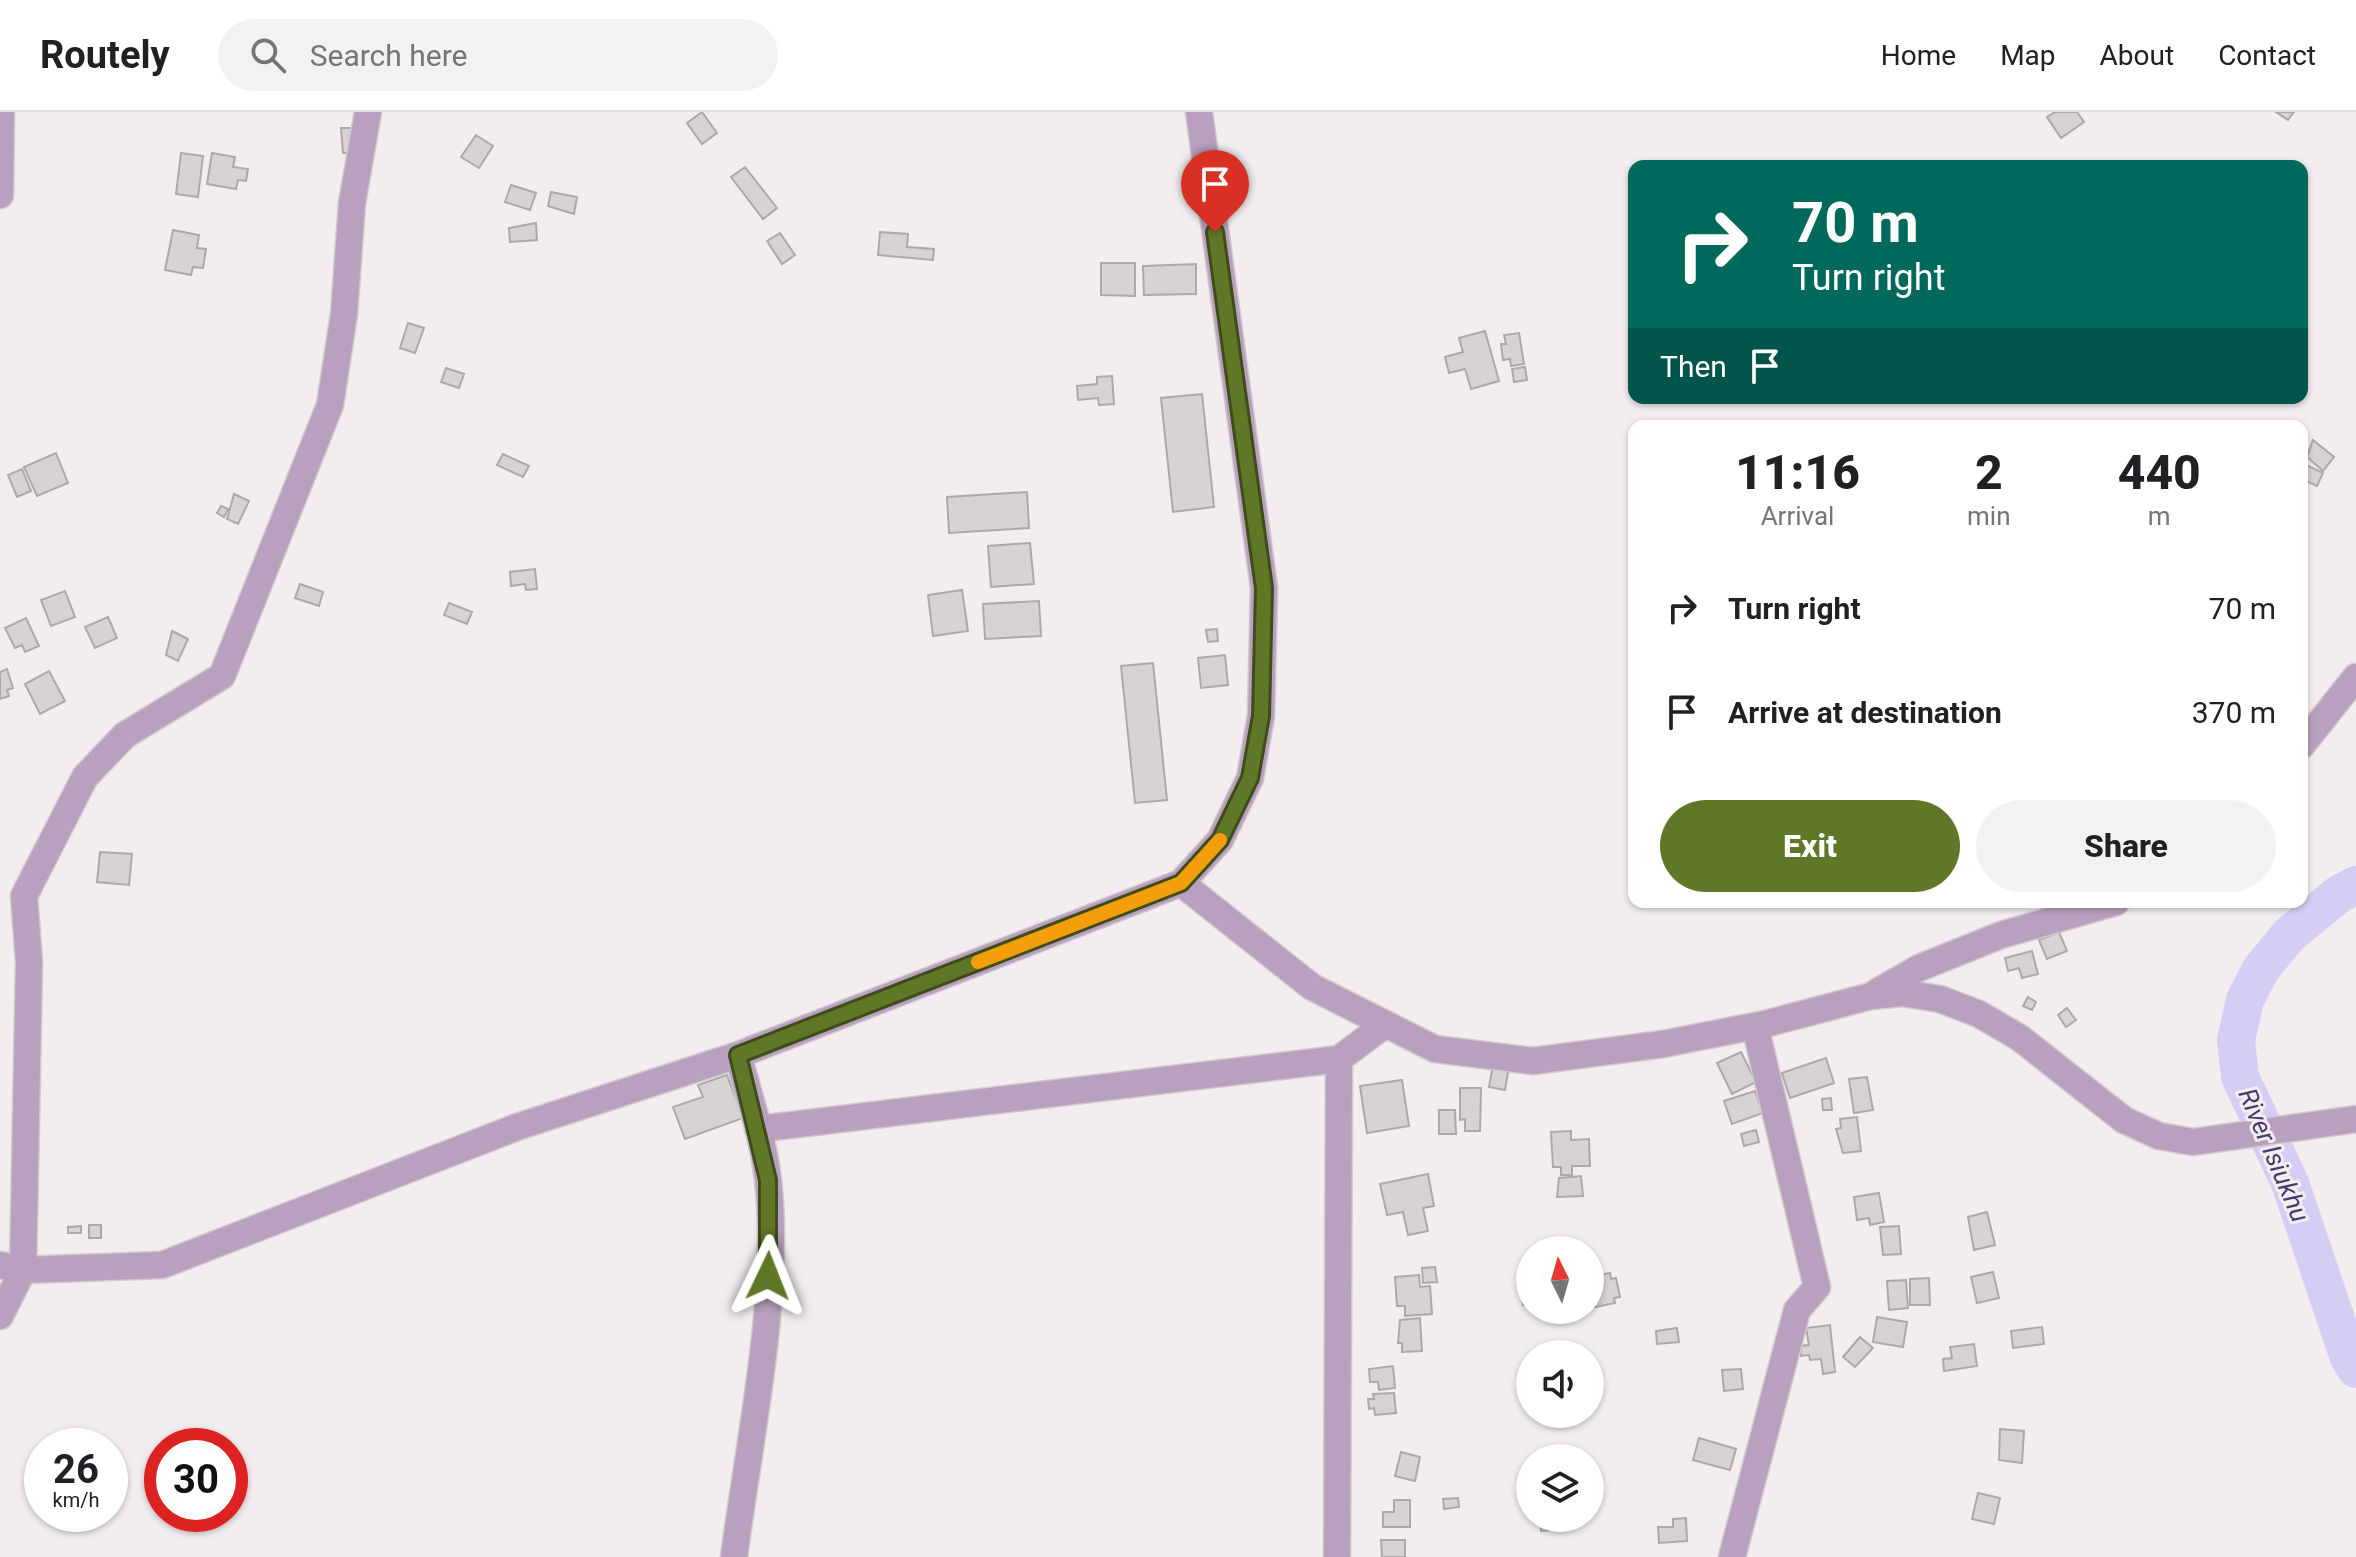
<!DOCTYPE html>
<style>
body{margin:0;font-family:Roboto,sans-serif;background:#f2f2f2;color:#202124;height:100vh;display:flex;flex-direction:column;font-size:30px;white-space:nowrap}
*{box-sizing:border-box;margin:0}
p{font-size:26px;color:#757577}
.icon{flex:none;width:44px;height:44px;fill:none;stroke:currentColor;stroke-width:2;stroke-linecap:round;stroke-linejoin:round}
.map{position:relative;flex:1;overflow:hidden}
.sheet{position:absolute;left:1628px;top:308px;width:680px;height:488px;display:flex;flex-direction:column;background:#fff;border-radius:16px;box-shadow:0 2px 6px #0004}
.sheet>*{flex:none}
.guide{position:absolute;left:1628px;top:48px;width:680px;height:244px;border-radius:16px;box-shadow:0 2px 6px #0004;background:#00695c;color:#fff;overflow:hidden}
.needle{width:52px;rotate:355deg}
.controls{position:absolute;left:1516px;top:1124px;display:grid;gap:16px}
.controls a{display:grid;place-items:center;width:88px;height:88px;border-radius:50%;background:#fff;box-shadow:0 2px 6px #0004;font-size:40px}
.speed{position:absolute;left:24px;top:1316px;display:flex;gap:16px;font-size:40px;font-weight:700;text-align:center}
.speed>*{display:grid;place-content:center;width:104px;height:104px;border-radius:50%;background:#fff;box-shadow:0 2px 6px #0004;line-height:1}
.speed small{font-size:20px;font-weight:400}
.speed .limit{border:12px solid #d22;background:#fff;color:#111}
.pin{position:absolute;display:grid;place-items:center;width:68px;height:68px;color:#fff;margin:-82px -34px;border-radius:50% 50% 50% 0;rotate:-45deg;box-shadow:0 0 8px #0007}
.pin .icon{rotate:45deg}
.me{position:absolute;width:88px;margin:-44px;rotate:2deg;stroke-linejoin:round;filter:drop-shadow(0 0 6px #0008)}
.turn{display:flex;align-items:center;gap:28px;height:168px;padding:0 32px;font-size:36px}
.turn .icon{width:104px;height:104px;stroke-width:2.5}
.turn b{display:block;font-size:56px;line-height:68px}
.then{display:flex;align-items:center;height:76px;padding:0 32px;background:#0003;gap:16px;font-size:30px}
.eta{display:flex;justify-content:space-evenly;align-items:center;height:136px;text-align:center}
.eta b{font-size:48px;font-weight:800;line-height:56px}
.cta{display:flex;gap:16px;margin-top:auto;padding:16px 32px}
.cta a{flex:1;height:92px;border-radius:48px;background:#617728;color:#fff;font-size:32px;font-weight:800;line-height:92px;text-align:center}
.cta a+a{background:#f2f2f2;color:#202124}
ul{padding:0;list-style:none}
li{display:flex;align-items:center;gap:24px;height:104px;padding:0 32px}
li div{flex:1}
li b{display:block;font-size:30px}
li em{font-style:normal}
header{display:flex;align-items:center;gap:48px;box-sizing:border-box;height:112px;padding:0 40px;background:#fff;border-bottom:2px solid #e0e0e0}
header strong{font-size:38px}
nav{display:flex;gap:44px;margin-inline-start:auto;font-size:28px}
.search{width:560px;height:72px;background:#f2f2f2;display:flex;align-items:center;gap:20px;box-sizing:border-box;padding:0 28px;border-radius:44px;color:#757577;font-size:30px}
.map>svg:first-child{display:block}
</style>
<header>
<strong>Routely</strong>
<div class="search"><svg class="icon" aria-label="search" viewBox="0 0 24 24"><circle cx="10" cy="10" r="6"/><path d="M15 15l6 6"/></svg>Search here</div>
<nav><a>Home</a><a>Map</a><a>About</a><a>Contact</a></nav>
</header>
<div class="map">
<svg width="2356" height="1445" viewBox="0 0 2356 1445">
<rect width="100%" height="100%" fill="#f3edef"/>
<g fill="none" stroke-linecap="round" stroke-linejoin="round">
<!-- river -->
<path stroke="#d5cef4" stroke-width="38" d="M2356 773 2339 782 2289 823 2261 857 2245 888 2236 928 2240 965 2290 1071 2349 1246 2356 1257"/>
</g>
<!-- building -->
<path fill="#d9d2d3" stroke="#aea8a8" stroke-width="2" d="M702 0 717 21 702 32 687 11Z
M2055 0H2077L2084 10 2061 26 2047 5Z
M2276 0H2294L2288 8Z
M341 16H358L357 41H343Z
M476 23 493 34 479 56 461 45Z
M181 41 203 44 198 85 176 82Z
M212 41 235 45 233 55 248 57 246 69 238 68 236 77 207 72Z
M745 55 777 96 763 107 731 65Z
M511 73 536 81 530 98 505 90Z
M551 80 577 85 574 102 548 94Z
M536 111 537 128 510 130 509 116Z
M173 118 199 123 197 136 206 137 203 156 193 155 191 163 165 158Z
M880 120 908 122 907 135 934 137 933 148 878 143Z
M780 121 795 143 782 152 767 129Z
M1101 151H1135V184L1101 183Z
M1196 152V182L1144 183 1143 154Z
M408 211 424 216 415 241 400 236Z
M1485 219 1499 269 1471 277 1465 257 1449 261 1445 245 1463 240 1459 226Z
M1519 221 1524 252 1511 254 1510 247 1503 248 1501 232H1506L1504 223Z
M1525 255 1527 268 1514 270 1512 257Z
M446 256 464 262 459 276 441 270Z
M1112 264 1114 292 1099 293 1098 286 1078 288 1077 274 1097 272V265Z
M1202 282 1214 395 1173 400 1161 286Z
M2313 328 2334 345 2323 359 2307 345Z
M56 341 68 371 37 384 24 355Z
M503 342 529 354 523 365 497 353Z
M2304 352 2323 361 2317 374 2302 367Z
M22 357 31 379 17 385 8 363Z
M1027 380 1029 416 949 421 947 385Z
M234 382 249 389 238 412 227 407Z
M221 394 228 397 224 405 217 401Z
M1030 431 1034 472 991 475 988 434Z
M535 457 537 477 526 478 525 472 511 474 510 460Z
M300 472 323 480 319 494 295 486Z
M962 478 968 519 933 524 928 483Z
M65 479 75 505 51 514 41 488Z
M1039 489 1041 524 985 527 983 492Z
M449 491 472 500 467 512 444 503Z
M108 505 117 526 95 536 85 515Z
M26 506 39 534 25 540 22 533 15 536 5 516Z
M1217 517 1218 529 1208 530 1206 518Z
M172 519 188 527 178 549 166 543Z
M1225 543 1228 573 1201 576 1198 546Z
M1153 551 1167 688 1135 691 1121 554Z
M7 557 13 576 7 578 9 584 0 587V560Z
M49 559 65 589 40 602 25 572Z
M100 740 132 742 129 773 97 770Z
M2059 820 2067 839 2047 847 2039 828Z
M2032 839 2038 862 2022 866 2019 856 2008 859 2005 846Z
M2028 885 2036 890 2032 898 2023 894Z
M2067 896 2076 908 2066 915 2058 903Z
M1741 940 1756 970 1732 982 1717 951Z
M1826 946 1834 971 1790 986 1782 961Z
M1493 953 1509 955 1505 978 1489 975Z
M727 963 743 1006 685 1027 673 995 703 985 698 973Z
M1867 965 1873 998 1854 1001 1849 967Z
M1402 968 1409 1014 1367 1021 1360 974Z
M1460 976H1481L1480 1019H1465V1007L1460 1008Z
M1755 979 1763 1001 1732 1012 1724 989Z
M1831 986 1832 998H1823L1822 987Z
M1439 998H1455L1456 1022H1439Z
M1857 1005 1861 1039 1843 1041 1836 1017 1841 1016 1840 1007Z
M1756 1018 1759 1030 1744 1034 1741 1022Z
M1571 1019V1028L1589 1027 1590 1054H1572V1063H1561V1055H1553L1551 1020Z
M1428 1062 1434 1094 1423 1096 1428 1119 1408 1123 1403 1100 1387 1103 1380 1072Z
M1581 1064 1583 1084 1557 1085 1559 1066Z
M1879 1081 1884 1110 1870 1113 1869 1106 1857 1108 1854 1085Z
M1987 1100 1995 1133 1974 1138 1968 1105Z
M89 1113H101V1126H89Z
M81 1114V1121H68V1115Z
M1899 1114 1901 1142 1883 1143 1880 1115Z
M1435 1155 1437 1170 1423 1171 1422 1156Z
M1993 1160 1999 1186 1977 1191 1971 1165Z
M1610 1161 1611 1167 1616 1166 1620 1185 1614 1186 1615 1191 1591 1196 1590 1165Z
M1419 1163 1420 1175 1430 1174 1432 1202 1405 1204V1194H1397L1395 1165Z
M1929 1166 1930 1193H1910V1167Z
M1530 1168V1193H1523L1520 1169Z
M1906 1168 1908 1196 1889 1198 1887 1169Z
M1877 1205 1907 1210 1903 1235 1873 1230Z
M1420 1206 1422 1239 1402 1240V1231H1398L1400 1208Z
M1830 1213 1835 1260 1823 1262 1821 1247 1810 1248 1809 1243 1801 1244 1800 1234 1809 1233 1806 1216Z
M2042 1215 2044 1232 2013 1236 2011 1219Z
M1677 1216 1679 1230 1657 1232 1656 1219Z
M1860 1225 1873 1236 1855 1255 1843 1245Z
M1974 1232 1977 1254 1944 1259 1943 1247 1952 1246 1950 1235Z
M1590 1252H1593L1597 1280 1590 1281Z
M1393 1254 1395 1276 1379 1278 1378 1270H1370L1369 1257Z
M1741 1257 1743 1277 1724 1279 1722 1258Z
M1394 1281 1396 1301 1375 1303 1374 1296 1369 1297 1368 1287H1374L1373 1282Z
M2000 1317 2024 1319 2022 1351 1999 1348Z
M1699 1326 1736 1337 1730 1358 1693 1348Z
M1401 1340 1420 1345 1415 1369 1395 1364Z
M1978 1381 2000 1386 1994 1412 1972 1407Z
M1458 1386 1459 1395 1444 1397 1443 1387Z
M1394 1388H1410V1415H1383V1400H1394Z
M1540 1406H1561L1562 1417 1541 1419Z
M1686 1406 1687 1429 1659 1431 1658 1415H1673V1407Z
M1381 1428H1405V1445H1382Z"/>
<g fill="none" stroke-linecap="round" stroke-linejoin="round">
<!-- minor casing -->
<g stroke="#cfcacc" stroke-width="29">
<path id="minor" d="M0 83 1 0
M2302 633 2356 565
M1181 771 1312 875 1435 937 1533 949 1663 932 1765 912 1871 884 1902 881 1940 887 1979 902 2020 926 2124 1008 2159 1024 2193 1030 2356 1007
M1877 880 1919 856 2001 823 2116 790
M758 1017 1339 947 1383 914
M0 1153 23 1158 162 1153 517 1015 738 943 1181 771 1220 728 1250 666 1261 604 1264 476 1199 0
M0 1204 23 1158 29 850 24 784 85 665 125 623 222 564 330 293 344 202 352 91 368 0
M734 1445C749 1329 781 1182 768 1068 763 1025 749 984 738 943
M1337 1445 1339 947
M1732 1445 1797 1198 1817 1175 1755 914"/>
</g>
<!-- minor -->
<use href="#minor" stroke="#b9a0be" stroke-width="26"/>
</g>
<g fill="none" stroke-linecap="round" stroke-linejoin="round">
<!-- route casing -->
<g stroke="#3f4d1a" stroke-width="20">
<path id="route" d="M768 1164V1068L738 943 1181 771 1220 728 1250 666 1261 604 1264 476 1215 120"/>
</g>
<!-- route -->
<use href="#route" stroke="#617728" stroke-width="14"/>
<!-- slow -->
<path stroke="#f59e0b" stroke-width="14" d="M978 850 1181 771 1220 728"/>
</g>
<g text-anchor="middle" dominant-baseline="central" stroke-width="6" stroke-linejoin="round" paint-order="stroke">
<!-- water labels -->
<g font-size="26" font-style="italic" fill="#463b6c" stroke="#f3edef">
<text transform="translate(2274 1043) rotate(67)">River Isiukhu</text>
</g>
</g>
</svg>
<div class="controls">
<a><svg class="needle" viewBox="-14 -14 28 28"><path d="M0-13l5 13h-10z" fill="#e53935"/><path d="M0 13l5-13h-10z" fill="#757577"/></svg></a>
<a><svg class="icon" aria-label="sound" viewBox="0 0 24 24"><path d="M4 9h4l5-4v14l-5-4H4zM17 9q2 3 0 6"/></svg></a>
<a><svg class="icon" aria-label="layers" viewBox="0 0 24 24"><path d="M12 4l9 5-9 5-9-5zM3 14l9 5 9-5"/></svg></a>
</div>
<div class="speed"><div>26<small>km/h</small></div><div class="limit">30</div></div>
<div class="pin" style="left:1215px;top:120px;background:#d93025"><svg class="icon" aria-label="arrive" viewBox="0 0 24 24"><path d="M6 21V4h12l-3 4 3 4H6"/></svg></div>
<svg class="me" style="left:768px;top:1164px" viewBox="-20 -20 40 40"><path d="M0-17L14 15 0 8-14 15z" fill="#617728" stroke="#fff" stroke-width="4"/></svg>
<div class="guide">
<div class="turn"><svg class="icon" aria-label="right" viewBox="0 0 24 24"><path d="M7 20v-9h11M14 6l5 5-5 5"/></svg><div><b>70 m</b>Turn right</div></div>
<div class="then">Then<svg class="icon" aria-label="arrive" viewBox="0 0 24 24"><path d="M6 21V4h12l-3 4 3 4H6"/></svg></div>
</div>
<section class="sheet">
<div class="eta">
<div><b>11:16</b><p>Arrival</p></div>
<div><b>2</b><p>min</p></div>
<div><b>440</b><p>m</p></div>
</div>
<ul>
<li><svg class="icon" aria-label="right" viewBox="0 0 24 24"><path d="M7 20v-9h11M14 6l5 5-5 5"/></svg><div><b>Turn right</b></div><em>70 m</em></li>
<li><svg class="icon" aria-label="arrive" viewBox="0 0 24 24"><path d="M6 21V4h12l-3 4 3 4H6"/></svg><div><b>Arrive at destination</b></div><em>370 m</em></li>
</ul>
<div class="cta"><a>Exit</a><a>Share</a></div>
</section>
</div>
